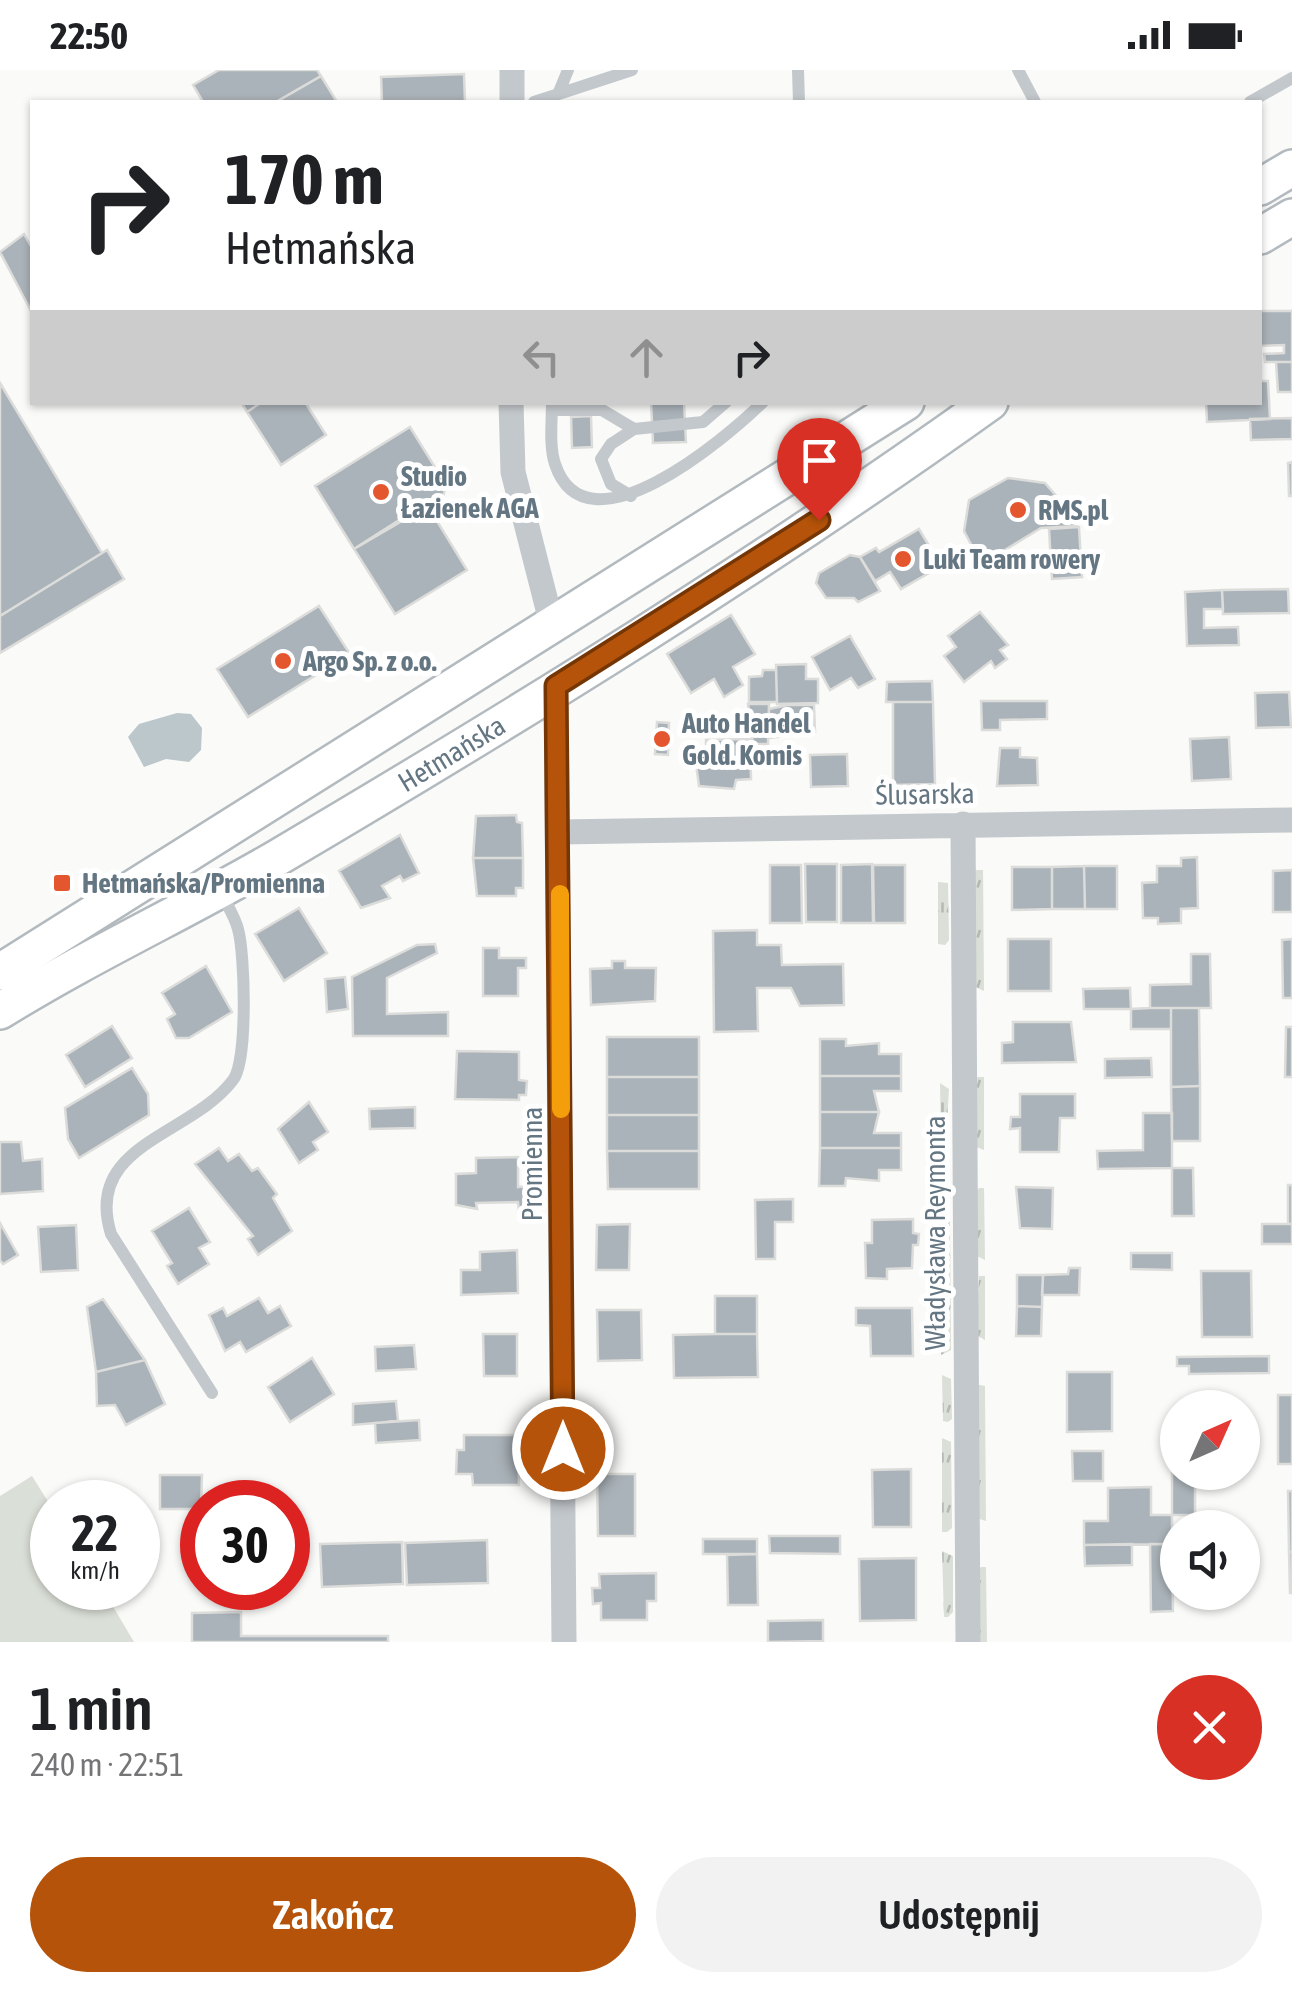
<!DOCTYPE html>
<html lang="pl">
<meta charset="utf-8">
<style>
body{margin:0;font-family:"Asap Condensed",sans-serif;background:#f2f2f2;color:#202124;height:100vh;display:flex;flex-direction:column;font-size:38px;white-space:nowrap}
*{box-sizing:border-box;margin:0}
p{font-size:32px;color:#757577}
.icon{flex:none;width:55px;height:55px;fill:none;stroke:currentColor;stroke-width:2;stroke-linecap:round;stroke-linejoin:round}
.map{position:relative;height:1572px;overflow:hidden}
.panel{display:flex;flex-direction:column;background:#fff;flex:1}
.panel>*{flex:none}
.hud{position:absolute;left:30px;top:30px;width:1232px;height:305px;border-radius:0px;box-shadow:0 2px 8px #0004;background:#fff;color:#202124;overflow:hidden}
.needle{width:65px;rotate:45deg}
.fabs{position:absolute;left:1160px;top:1320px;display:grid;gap:20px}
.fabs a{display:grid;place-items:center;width:100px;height:100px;border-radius:50%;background:#fff;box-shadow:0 2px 8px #0004;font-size:50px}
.speed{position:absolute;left:30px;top:1410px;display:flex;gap:20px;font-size:50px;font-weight:700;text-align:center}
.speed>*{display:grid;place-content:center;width:130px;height:130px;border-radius:50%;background:#fff;box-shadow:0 2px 8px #0004;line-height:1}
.speed small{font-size:25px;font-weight:400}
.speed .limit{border:15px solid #d22;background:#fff;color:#111}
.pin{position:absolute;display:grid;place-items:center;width:85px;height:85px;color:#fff;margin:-102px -42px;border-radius:50% 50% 50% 0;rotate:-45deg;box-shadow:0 0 10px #0007}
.pin .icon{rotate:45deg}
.me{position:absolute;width:110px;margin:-55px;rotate:0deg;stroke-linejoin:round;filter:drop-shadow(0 0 8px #0008)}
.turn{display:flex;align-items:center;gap:35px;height:210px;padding:0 30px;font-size:45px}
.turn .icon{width:130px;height:130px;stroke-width:2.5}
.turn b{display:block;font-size:70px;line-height:85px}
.lanes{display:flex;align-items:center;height:95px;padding:0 30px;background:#0003;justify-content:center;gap:50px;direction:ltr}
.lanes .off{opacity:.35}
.round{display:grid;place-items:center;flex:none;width:105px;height:105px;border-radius:52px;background:#f2f2f2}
.overview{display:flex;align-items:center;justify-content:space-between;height:170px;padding:0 30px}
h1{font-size:60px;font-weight:600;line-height:75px}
.primary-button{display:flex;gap:20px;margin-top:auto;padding:20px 30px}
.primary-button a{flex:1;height:115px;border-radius:60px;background:#b45309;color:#fff;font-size:40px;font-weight:600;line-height:115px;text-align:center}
.primary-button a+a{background:#f2f2f2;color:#202124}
.status{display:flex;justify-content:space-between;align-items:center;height:70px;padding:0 50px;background:#fff;direction:ltr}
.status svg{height:28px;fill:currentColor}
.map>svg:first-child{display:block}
</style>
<div class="status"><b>22:50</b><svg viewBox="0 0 49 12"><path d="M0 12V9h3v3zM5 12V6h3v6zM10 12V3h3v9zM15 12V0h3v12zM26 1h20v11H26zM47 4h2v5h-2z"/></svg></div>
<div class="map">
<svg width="1292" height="1572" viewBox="0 0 1292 1572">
<defs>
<pattern id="grass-tufts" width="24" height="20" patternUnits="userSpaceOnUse" patternTransform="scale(2.5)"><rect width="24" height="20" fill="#dadfd7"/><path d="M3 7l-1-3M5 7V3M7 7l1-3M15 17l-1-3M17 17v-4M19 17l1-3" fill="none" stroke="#b4b9b4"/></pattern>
</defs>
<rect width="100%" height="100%" fill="#fafaf8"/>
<!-- grass -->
<path fill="url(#grass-tufts)" d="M972 800H983L984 921 973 916Z
M938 812 948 813 949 870 945 875 938 874Z
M978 1007H984V1080L974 1076V1011Z
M940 1013 949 1019 946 1069 941 1068Z
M979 1118H984L985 1190 975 1185 974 1123Z
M940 1146 950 1152 951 1280 941 1285Z
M979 1206H985V1270L976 1265Z
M942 1305 951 1309 952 1349 948 1352 943 1351Z
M980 1315 985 1316 986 1451 976 1448V1319Z
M942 1368 951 1372 952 1458 947 1462H942Z
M942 1481 953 1486V1542L948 1547H944Z
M981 1497H986L987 1572H977L976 1502Z"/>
<!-- garden -->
<path fill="#dadfd7" d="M32 1406 52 1438V1518H102L134 1572H0V1426Z"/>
<!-- water -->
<path fill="#bbc7cb" d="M177 643 191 644 202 658 201 680 189 692 166 689 144 697 128 667 139 654Z"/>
<!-- building -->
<path fill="#aab3b9" stroke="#dcdcda" stroke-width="2.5" d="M219 0H317L321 6 276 32H203L193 15Z
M464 4 465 32H382L381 7Z
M321 6 337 32H276Z
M24 164 32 178 31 241 0 182Z
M1260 241H1292V292H1265L1264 284 1284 283V275L1260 276Z
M1276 292H1292V322H1278Z
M1260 311H1268L1270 349 1207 352 1206 332H1260Z
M0 313 102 483 0 546Z
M241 332H262L247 342Z
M262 332H305L326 365 281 395 247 342Z
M651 332H684L686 372 653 373Z
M591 346 592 377 572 378 571 347Z
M1292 348V369L1251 370 1250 349Z
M410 357 446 415 443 427 354 479 315 416Z
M1292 392V426H1289L1288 393Z
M1008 408 1045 413 1077 450V456L1041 458 995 486 974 480 964 461 969 430Z
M426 433 467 500 395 544 354 479Z
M1079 457 1082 507 1052 509 1049 459Z
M919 459 941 496 901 519 890 502 875 511 860 487 876 478 879 482Z
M107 480 124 509 0 583V546Z
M850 485 860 487 880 521 858 532 854 528H826L816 513 819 503Z
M1288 519 1289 543 1223 544 1222 520Z
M1222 520 1223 539H1204V558L1238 557 1239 575 1187 576 1185 522Z
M319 536 350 584 248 647 217 599Z
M980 542 1008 575 1000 580 1007 589 995 598 991 591 964 612 944 586 956 577 948 566Z
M731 545 755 584 733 597 743 615 724 627 714 609 691 623 667 584Z
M850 566 875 609 858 618 851 608 830 620 812 587Z
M806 594V609H818V633L777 634 776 595Z
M763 600H776L777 632H749V607L762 606Z
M932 611 933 632H886L887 612Z
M1289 622 1291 657 1256 658 1255 623Z
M981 631H1047V649L1000 650V660H982Z
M893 632H933L935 714 893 715Z
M748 634H769L768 674H753Z
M788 635H814L815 662 769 668V639Z
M657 652 669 653 668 685 655 684Z
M1229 667 1231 709 1192 711 1190 669Z
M750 669 751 709 736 710 734 719 699 716 695 687 706 685V670Z
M1000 678H1020V687L1037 688 1038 715 997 716Z
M847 684 848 716 811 717 810 685Z
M516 745 517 752 522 753 523 788H473L476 746Z
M400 765 419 803 403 811 400 806 382 816 390 828 361 838 339 801Z
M1197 787 1198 838 1181 839V853L1158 854V848H1143L1142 813 1157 812V796H1181V788Z
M473 788H523V818H516V826H477Z
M805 794H837V852H806Z
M872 794 873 853H841V795Z
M770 795H801L802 853H770Z
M873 795H905V853H874Z
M1084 796H1117V839H1085Z
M1084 796 1085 839H1052V797Z
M1012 797H1052V839L1012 840Z
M1292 800V842H1273V801Z
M299 838 327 883 284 911 255 864Z
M757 860V875H781L782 895 843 894 844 935 800 936 791 918H757L758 961 714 962 713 861Z
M1008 869H1051V921H1008Z
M1292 869V928H1283L1282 870Z
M435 874 437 883 387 908V944L448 942V966H353L352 907 417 875Z
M483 878H499V888H526V898H518V926H483Z
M1191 884H1210L1211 938H1150V915L1191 914Z
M612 891H625V898H656L655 931 591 935 590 899 612 898Z
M206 896 232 942 189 968H176L167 949 175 944 162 923Z
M345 907 348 939 327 942 325 909Z
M1130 918 1131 939H1084L1083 919Z
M1150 938H1171V959H1131V939Z
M1171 938H1199L1200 1016 1171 1017Z
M1013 952H1071L1076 992 1002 993V973L1013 972Z
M112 956 132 988 85 1017 66 985Z
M1286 957H1292V1007H1285Z
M607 967H699V1007H607Z
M820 969H846V976L879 973V984H901V1006H820Z
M457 981 519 982V1010L527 1011 526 1025H519V1030L455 1029Z
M1151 988 1152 1007 1105 1008V989Z
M132 998 148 1024 149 1045 79 1088 68 1069 65 1038Z
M820 1006H901V1021H874L879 1042H820Z
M607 1007H699V1045H607Z
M1200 1016V1071H1172L1171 1017Z
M1020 1024H1075V1048H1060L1059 1082H1020V1058L1010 1059 1011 1047H1020Z
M309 1032 328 1062 313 1072 318 1080 299 1093 278 1059Z
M415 1037V1058L370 1059 369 1039Z
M820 1042H879L874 1063H901V1078H820Z
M1143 1043H1172V1098L1098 1099 1097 1081 1143 1080Z
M607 1045H699V1081H607Z
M0 1072H21L23 1091 42 1089 43 1121 0 1124Z
M219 1078 228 1091 239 1084 252 1101 258 1098 277 1124 273 1128 292 1161 258 1185 248 1169 253 1166 195 1094Z
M820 1078H901V1100H879V1111L846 1108 845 1116H819Z
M607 1081H699V1119H608Z
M518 1087V1117L528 1116 529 1138 519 1141 518 1132 476 1133 477 1139 456 1135V1104L476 1103V1088Z
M1172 1098H1193L1194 1146H1172Z
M1288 1115H1292V1154H1288Z
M1016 1117 1053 1118 1052 1159 1020 1158Z
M793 1129V1152H775V1189H756L755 1130Z
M189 1138 210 1172 199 1178 209 1194 178 1214 167 1196 172 1193 152 1161Z
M913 1149V1163L919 1164 918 1175H913L912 1198 887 1199V1209L866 1208 865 1173H872V1150Z
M0 1153 18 1185 3 1194 0 1190Z
M630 1154 629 1200H596L597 1155Z
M1262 1154H1292V1174H1262Z
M76 1155 78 1200 41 1202 38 1157Z
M517 1180 518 1223 461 1225V1200H480V1182Z
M1131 1183H1172V1200L1131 1199Z
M1069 1198H1080L1079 1225H1042L1043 1205 1068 1204Z
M1201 1201H1251L1252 1267H1202Z
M1017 1205H1043L1042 1237 1017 1236Z
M715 1226H757V1264H715Z
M259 1228 268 1243 280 1236 291 1256 246 1282 240 1272 225 1281 209 1245 223 1238 227 1246Z
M103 1229 145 1290 96 1302 87 1237Z
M1017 1236 1042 1237 1041 1266H1016Z
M856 1238H912L913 1286H871L870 1256 856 1255Z
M597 1240H641L642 1290 598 1291Z
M483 1264H517V1306H484Z
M715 1264H757L758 1307 674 1308 673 1265Z
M414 1275 416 1299 376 1301 375 1277Z
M1269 1286V1303L1189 1304V1296H1177V1287Z
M312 1288 334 1324 290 1352 268 1317Z
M145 1290 165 1334 126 1355 115 1335 97 1336 96 1302Z
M1067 1302H1112V1361L1067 1362Z
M1278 1325H1292V1394H1278Z
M396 1331 398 1351 353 1355V1334Z
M419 1350 420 1370 376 1373 375 1353Z
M464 1365H518L519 1415H473L472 1404H456L457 1380H464Z
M1072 1381H1103V1411H1073Z
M911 1399V1457H873L872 1400Z
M1172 1403H1195V1445H1172Z
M597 1404H635V1466H598Z
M160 1405H202L201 1439H160Z
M1151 1417V1445H1172V1474L1084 1475V1451H1108V1418Z
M1288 1421H1292V1482H1289Z
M769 1466H840V1484L770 1483Z
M703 1469H757V1484H703Z
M487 1470 488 1513 407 1515 405 1473Z
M402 1472 403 1514 322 1517 320 1474Z
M1132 1474V1495L1085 1496 1084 1475Z
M1150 1474H1172L1173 1541 1151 1542Z
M1289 1482H1292V1523H1290Z
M757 1484 758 1535H728L727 1485Z
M916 1488V1550L860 1551 859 1489Z
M656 1503V1531H647V1550H601V1533L593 1534 592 1518H600L599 1504Z
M241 1542V1566H388V1572H192V1543Z
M823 1550V1571L768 1572V1551Z"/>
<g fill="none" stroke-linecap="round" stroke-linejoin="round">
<!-- secondary casing -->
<g stroke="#b3babf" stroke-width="40">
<g id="secondary">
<path d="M1260 117 1292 98"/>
<path d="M1260 166 1292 147"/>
<path d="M0 902 906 332"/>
<path id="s1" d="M0 941C90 885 186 841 277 788 519 645 761 496 990 332"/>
</g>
</g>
<!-- service -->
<path stroke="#c3c8cc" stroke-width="12" d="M798 0 799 32
M1018 0 1035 32
M559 22 568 0
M534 32 632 0
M1250 32 1292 8
M552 332C552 351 549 376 555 394 586 488 726 368 763 332
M552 340H602L634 359 703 352 726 332
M631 426 611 414 601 389 611 374 634 359
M212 1323 111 1164C83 1074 191 1066 233 1010 248 992 245 884 238 859 235 847 227 835 222 824"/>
<!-- minor -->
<path stroke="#c3c8cc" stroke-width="25" d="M512 0V32
M511 332 513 402 552 555
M556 616 564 1572
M963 754 968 1572
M560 762 1292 750"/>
<!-- secondary -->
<use href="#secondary" stroke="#fff" stroke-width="35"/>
</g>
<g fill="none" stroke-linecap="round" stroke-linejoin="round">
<!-- route casing -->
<g stroke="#753606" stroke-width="25">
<path id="route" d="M563 1379 556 616 819 450"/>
</g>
<!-- route -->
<use href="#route" stroke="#b45309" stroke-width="18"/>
<!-- slow -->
<path stroke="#f59e0b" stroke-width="18" d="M560 824 561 1039"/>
</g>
<!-- markers -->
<g fill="#e4572e" stroke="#fff" stroke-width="4">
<circle cx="381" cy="422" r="10"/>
<circle cx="1018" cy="440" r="10"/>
<circle cx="903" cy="489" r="10"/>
<circle cx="283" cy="591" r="10"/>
<circle cx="662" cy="669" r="10"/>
<rect x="52" y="803" width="20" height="20" rx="5"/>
</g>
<g text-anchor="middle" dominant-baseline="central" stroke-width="10" stroke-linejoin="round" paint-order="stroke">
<!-- poi labels -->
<g font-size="28" font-weight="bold" fill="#657683" stroke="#fff" text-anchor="start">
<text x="401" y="406">Studio<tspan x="401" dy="32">Łazienek AGA</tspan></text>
<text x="1038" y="440">RMS.pl</text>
<text x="923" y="489">Luki Team rowery</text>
<text x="303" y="591">Argo Sp. z o.o.</text>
<text x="682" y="653">Auto Handel<tspan x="682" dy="32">Gold. Komis</tspan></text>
<text x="82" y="813">Hetmańska/Promienna</text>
</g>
<!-- street labels -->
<g font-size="28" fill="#657683" stroke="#fff">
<text stroke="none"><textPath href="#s1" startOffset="520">Hetmańska</textPath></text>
<text transform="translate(925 724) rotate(-1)">Ślusarska</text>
<text transform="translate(532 1094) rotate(-90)">Promienna</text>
<text transform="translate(935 1163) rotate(-90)">Władysława Reymonta</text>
</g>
</g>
</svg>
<div class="fabs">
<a><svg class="needle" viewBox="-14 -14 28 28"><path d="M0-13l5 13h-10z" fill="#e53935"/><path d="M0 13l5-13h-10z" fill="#757577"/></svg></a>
<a><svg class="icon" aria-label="sound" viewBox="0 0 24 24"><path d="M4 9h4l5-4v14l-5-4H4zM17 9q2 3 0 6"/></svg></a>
</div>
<div class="speed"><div>22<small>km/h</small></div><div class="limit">30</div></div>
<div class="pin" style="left:819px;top:450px;background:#d93025"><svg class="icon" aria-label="arrive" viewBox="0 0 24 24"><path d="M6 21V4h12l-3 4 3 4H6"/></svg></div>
<svg class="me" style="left:563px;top:1379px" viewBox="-20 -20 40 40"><circle r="17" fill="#b45309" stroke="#fff" stroke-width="3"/><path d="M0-11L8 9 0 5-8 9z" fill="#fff"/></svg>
<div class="hud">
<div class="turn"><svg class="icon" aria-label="right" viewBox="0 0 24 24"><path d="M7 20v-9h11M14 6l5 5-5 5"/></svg><div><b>170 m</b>Hetmańska</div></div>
<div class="lanes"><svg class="icon off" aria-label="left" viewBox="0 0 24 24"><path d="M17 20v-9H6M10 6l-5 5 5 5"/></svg><svg class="icon off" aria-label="ahead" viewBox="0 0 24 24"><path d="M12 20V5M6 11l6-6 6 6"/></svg><svg class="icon" aria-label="right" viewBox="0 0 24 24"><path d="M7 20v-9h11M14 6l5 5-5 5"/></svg></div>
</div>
</div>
<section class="panel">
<div class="overview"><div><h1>1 min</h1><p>240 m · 22:51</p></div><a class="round" style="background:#d93025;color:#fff"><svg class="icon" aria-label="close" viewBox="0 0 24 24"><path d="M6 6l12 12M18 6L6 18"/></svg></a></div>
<div class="primary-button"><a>Zakończ</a><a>Udostępnij</a></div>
</section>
